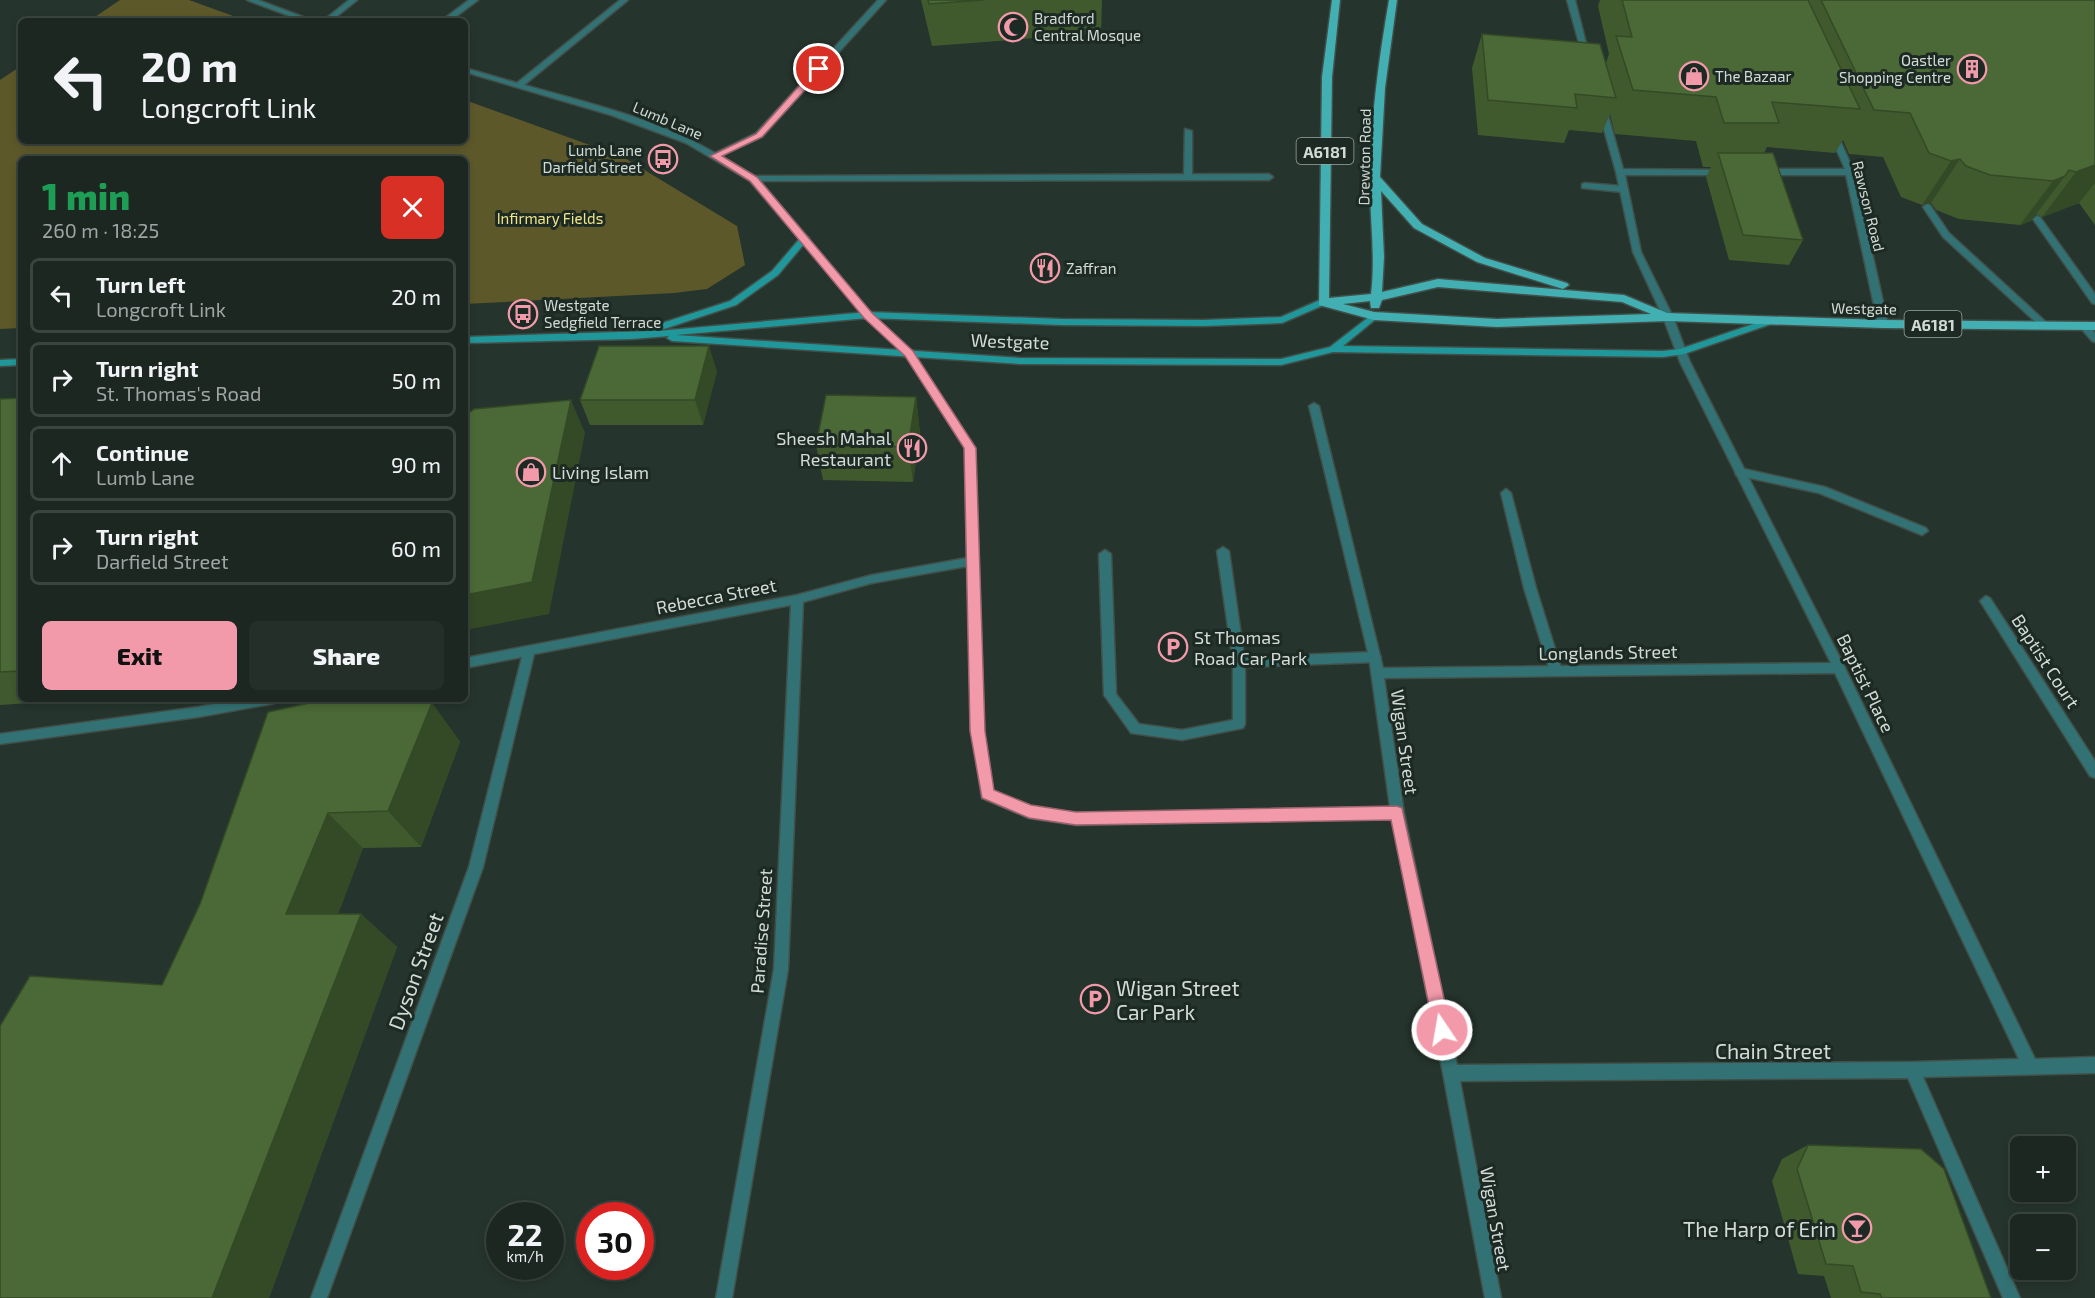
<!DOCTYPE html>
<meta charset="utf-8">
<style>
body{margin:0;font-family:"Exo 2",sans-serif;background:#252f2a;color:#f1f3f6;height:100vh;display:flex;flex-direction:column;font-size:22px;white-space:nowrap}
*{box-sizing:border-box;margin:0}
p{font-size:20px;color:#a0a5a5}
.icon{flex:none;width:33px;height:33px;fill:none;stroke:currentColor;stroke-width:2;stroke-linecap:round;stroke-linejoin:round}
.map{position:relative;flex:1;overflow:hidden}
.details{position:absolute;left:18px;top:156px;width:450px;height:546px;display:flex;flex-direction:column;background:#1c2722;border-radius:9px;box-shadow:0 3px 9px #0003,0 0 0 2px #3a4440}
.details>*{flex:none}
.hud{position:absolute;left:18px;top:18px;width:450px;height:126px;border-radius:9px;box-shadow:0 3px 9px #0003,0 0 0 2px #3a4440;background:#1c2722;color:#f1f3f6;overflow:hidden}
.controls{position:absolute;left:2010px;top:1136px;display:grid;gap:12px}
.controls a{display:grid;place-items:center;width:66px;height:66px;border-radius:9px;background:#1c2722;box-shadow:0 3px 9px #0003,0 0 0 2px #3a4440;font-size:30px}
.speed{position:absolute;left:486px;top:1202px;display:flex;gap:12px;font-size:30px;font-weight:700;text-align:center}
.speed>*{display:grid;place-content:center;width:78px;height:78px;border-radius:50%;background:#1c2722;box-shadow:0 3px 9px #0003,0 0 0 2px #3a4440;line-height:1}
.speed small{font-size:15px;font-weight:400}
.speed .limit{border:9px solid #d22;background:#fff;color:#111}
.pin{position:absolute;display:grid;place-items:center;width:51px;height:51px;color:#fff;margin:-26px;border:3px solid #fff;border-radius:50%;box-shadow:0 2px 6px #0007}
.me{position:absolute;width:66px;margin:-33px;rotate:348deg;stroke-linejoin:round;filter:drop-shadow(0 0 4px #0008)}
.turn{display:flex;align-items:center;gap:21px;height:126px;padding:0 24px;font-size:27px}
.turn .icon{width:78px;height:78px;stroke-width:2.5}
.turn b{display:block;font-size:42px;line-height:51px}
.round{display:grid;place-items:center;flex:none;width:63px;height:63px;border-radius:9px;background:#252f2a}
.overview{display:flex;align-items:center;justify-content:space-between;height:102px;padding:0 24px}
h1{font-size:36px;font-weight:800;line-height:45px;color:#1e9e55}
.cta{display:flex;gap:12px;margin-top:auto;padding:12px 24px}
.cta a{flex:1;height:69px;border-radius:9px;background:#f39aaa;color:#111;font-size:24px;font-weight:800;line-height:69px;text-align:center}
.cta a+a{background:#252f2a;color:#f1f3f6}
ul{padding:0;list-style:none}
li{display:flex;align-items:center;gap:18px;height:75px;margin:0 12px 9px;padding:0 12px;border:3px solid #3a4440;border-radius:9px}
li div{flex:1}
li b{display:block;font-size:22px}
li em{font-style:normal}
.map>svg:first-child{display:block}
</style>
<div class="map">
<svg width="2095" height="1298" viewBox="0 0 2095 1298">
<rect width="100%" height="100%" fill="#25342d"/>
<!-- green -->
<path fill="#5d582a" d="M120 0H189L247 21H89Z
M21 66V141H465V100L623 157 737 226 745 265 707 289 674 293 465 304V159H21V328L0 329V80Z"/>
<g fill="none" stroke-linecap="round" stroke-linejoin="round">
<!-- lane casing -->
<g stroke="#414f48" stroke-width="3">
<path id="lane" d="M469 0H478L450 21H441Z
M1185 129 1192 131V177L1188 180 1184 177Z
M1585 183 1622 186 1626 189 1622 192 1582 188V184Z
M1927 204 1930 205 1949 233 2047 323V327H2041L1943 237 1923 207Z
M2037 216 2040 217 2095 294V304L2092 303 2033 219Z
M2084 323 2087 324 2095 333V342L2092 341 2079 326Z
M1740 468 1825 487 1926 528 1928 531 1922 535 1819 493 1736 475 1735 472 1736 469Z
M1506 489 1511 493 1536 588 1562 671 1560 674H1552L1550 671 1524 588 1501 493Z
M1223 547 1229 551 1244 657 1375 652 1379 654 1381 657 1379 660 1375 662 1245 667V724L1243 728 1182 740 1131 733 1104 695 1099 554 1105 550 1111 554 1116 694 1139 724 1182 730 1233 720V662L1217 551Z"/>
</g>
<!-- street casing -->
<g stroke="#414f48" stroke-width="3">
<path id="street" d="M247 0H258L314 21H303Z
M349 0H357L331 21H323Z
M620 0H628L524 85C589 103 657 119 715 153L756 133 878 0H886L762 137 721 156 755 176 1269 174 1273 177 1269 180 760 181 871 313 912 351 975 448 984 731 993 791 1030 806 1076 813 1390 807 1369 657 1309 406 1314 403 1319 406 1383 668 1831 663 1680 362 1663 317 1633 252 1616 172 1598 108 1602 106 1606 108 1623 169 1727 170V174L1724 175H1625L1641 252 1673 317 1690 362 1845 668 2035 1059 2095 1057V1073L1923 1077 2020 1298H2003L1908 1078 1460 1081 1501 1298H1485L1443 1073 1392 819 1076 825 1029 818 982 798 972 731 968 566 872 583 803 602 788 969 732 1298H716L774 969 791 605 534 654 483 867 327 1298H311L469 867 522 657 465 668V658L797 595 872 575 967 558 965 448 906 355 865 317 750 181 686 143 611 115 465 72V68L517 83ZM1835 673 2019 1059 1912 1062 1457 1065 1404 813 1384 678Z
M1567 0H1575L1590 59 1583 57Z
M1830 131 1837 133 1854 172 1888 324 1886 326H1880L1878 324 1846 175H1765L1761 172 1765 169H1845L1829 133Z
M1986 596 1990 598 2095 761V778L2090 776 1982 604 1980 601Z
M242 699H276L274 703 270 704 198 717 0 744V734L198 707Z"/>
</g>
<!-- secondary casing -->
<g stroke="#414f48" stroke-width="3">
<path id="secondary" d="M805 235 809 238 778 275 736 305 658 331 868 312 1061 319 1204 320 1281 317 1320 300H1326V304L1282 323 1204 326 1061 325 868 318 676 335 1020 358 1281 359 1330 347 1374 313 1377 314V318L1343 346 1663 351 1680 349 1768 319 1771 318 1776 321 1774 323 1684 354 1663 357 1333 352 1281 365 1020 364 672 341 667 338 669 336 632 339 465 343V337L650 331 648 329 650 327 730 301 772 271 802 236Z
M21 359V365L0 366V360Z"/>
</g>
<!-- primary casing -->
<g stroke="#414f48" stroke-width="3">
<path id="primary" d="M1332 0H1340L1332 77 1329 298 1371 294C1376 254 1369 214 1370 174 1371 116 1379 58 1389 0H1397L1385 88 1380 177 1422 224 1485 258 1567 283 1569 285 1563 289 1477 262 1414 228 1381 191 1384 257 1382 292 1438 279 1624 295 1667 313 1883 320 2095 322V330L1883 328 1668 321 1497 327 1374 320 1319 305 1322 77ZM1438 287 1622 302 1651 314 1497 319 1374 312 1343 304 1370 301 1371 308H1379L1382 300Z"/>
</g>
<!-- lane -->
<use href="#lane" fill="#337274" fill-rule="evenodd"/>
<!-- street -->
<use href="#street" fill="#337274" fill-rule="evenodd"/>
<!-- secondary -->
<use href="#secondary" fill="#20979a" fill-rule="evenodd"/>
<!-- primary -->
<use href="#primary" fill="#42afb2" fill-rule="evenodd"/>
</g>
<!-- wall -->
<path fill="#405a2e" d="M921 0H1102L1101 33 932 46Z
M1600 0H2095V225L2079 203 2042 217 2036 214 2031 221 2020 225 1959 219 1936 210 1931 203 1922 205 1901 197 1883 157 1849 154 1843 140 1835 153 1767 147 1764 153 1803 240 1789 265 1729 260 1706 177 1711 167H1703L1696 141 1615 134 1610 114 1602 133 1569 130 1564 143 1478 135 1472 68 1482 34 1606 63 1609 54 1598 6Z
M717 371 703 425H590L580 400Z
M916 397 920 433 913 482 823 480 816 445Z
M21 398V699H90L0 705V399Z
M432 703 460 742 421 847 363 848 338 914H361L397 947 269 1298H0L162 985 200 904Z
M1808 1145 1991 1298H1831L1824 1276 1798 1274 1772 1181 1782 1159Z"/>
<!-- shaded-wall -->
<path fill="#344a26" d="M1960 159 1931 203 1922 205 1951 161Z
M2095 165V183L2079 203 2042 217 2076 172Z
M2065 176 2031 221 2020 225 2053 181Z
M709 346 717 371 703 425 695 400Z
M916 397 920 433 913 482 908 447Z
M571 400 585 433 549 614 465 630V595Z
M432 703 460 742 421 847 388 811Z
M328 813 363 848 326 946 286 914Z
M361 914 397 947 269 1298H212Z"/>
<!-- building -->
<path fill="#4a6936" stroke="#344a26" stroke-width="1.5" d="M928 0H983L929 4Z
M1622 0H1808L1860 109 1772 102 1779 123H1724L1716 97 1633 90 1616 36 1632 37Z
M1821 0H2095V165L2076 172 2069 170 2065 176 2053 181 1990 175 1966 166 1960 159 1951 161 1929 153 1910 113 1874 110Z
M1482 34 1600 44 1616 98 1575 94 1577 108 1488 100Z
M1718 153H1773L1803 240 1743 235Z
M599 346H709L695 400H580Z
M826 395 916 397 908 447 816 445Z
M21 398V671L0 672V399Z
M571 400 532 582 465 595V416L474 409Z
M328 699H427L432 703 388 811 328 813 286 914H361L212 1298H0V1026L30 976 162 985 200 904 268 712Z
M1808 1145 1921 1149 1944 1169 1991 1298H1882L1880 1294 1861 1292 1853 1266 1826 1264 1797 1169Z"/>
<!-- route -->
<path fill="#f39aaa" stroke="#9e646e" stroke-width="1.5" d="M816 67 824 69 762 137 722 156 757 177 872 313 913 351 976 448 985 731 994 790 1031 805 1076 812 1397 806 1402 808 1451 1030 1448 1036 1442 1038 1436 1036 1434 1030 1391 820 1076 825 1029 818 982 798 970 731 964 448 905 356 864 318 750 181 710 156 756 134Z"/>
<!-- icons -->
<defs>
<g id="mosque-ring" transform="scale(1.5)"><circle r="9.5" fill="#1c2a23" stroke="#f39aaa" stroke-width="1.5"/><path d="M3.5-4.9A6 6 0 1 0 3.5 4.9A5 5 0 1 1 3.5-4.9Z" fill="#f39aaa"/></g>
<g id="building-ring" transform="scale(1.5)"><circle r="9.5" fill="#1c2a23" stroke="#f39aaa" stroke-width="1.5"/><path d="M-4-6H4V6H1V3H-1V6H-4ZM-2.5-4.3h1.7v1.8h-1.7ZM.8-4.3h1.7v1.8H.8ZM-2.5-1h1.7V.8h-1.7ZM.8-1h1.7V.8H.8Z" fill="#f39aaa"/></g>
<g id="shop-ring" transform="scale(1.5)"><circle r="9.5" fill="#1c2a23" stroke="#f39aaa" stroke-width="1.5"/><path d="M-5-2.5h2.3a2.7 3.5 0 0 1 5.4 0H5L5.5 6h-11ZM-1.5-2.5h3a1.5 2.3 0 0 0-3 0Z" fill="#f39aaa"/></g>
<g id="bus-ring" transform="scale(1.5)"><circle r="9.5" fill="#1c2a23" stroke="#f39aaa" stroke-width="1.5"/><path d="M-5-6H5V4H4V6H2V4H-2V6H-4V4H-5ZM-3.5-4V0h7V-4ZM-3.5 1.2v1.5H-2V1.2ZM2 1.2v1.5H3.5V1.2Z" fill="#f39aaa"/></g>
<g id="restaurant-ring" transform="scale(1.5)"><circle r="9.5" fill="#1c2a23" stroke="#f39aaa" stroke-width="1.5"/><path d="M-5-6h1v4h1v-4h1v4h1v-4h1v5L-1.5 .5V6h-2V.5L-5-1ZM5-6V6H3V1.5H1.5Q1.5-4 5-6Z" fill="#f39aaa"/></g>
<g id="parking-ring" transform="scale(1.5)"><circle r="9.5" fill="#1c2a23" stroke="#f39aaa" stroke-width="1.5"/><path d="M-3.5-5.5H1a3.5 3.5 0 0 1 0 7H-1V5.5H-3.5ZM-1-3.4V-.6H.8a1.4 1.4 0 0 0 0-2.8Z" fill="#f39aaa"/></g>
<g id="bar-ring" transform="scale(1.5)"><circle r="9.5" fill="#1c2a23" stroke="#f39aaa" stroke-width="1.5"/><path d="M-6-5H6L.8 .8V4.5H3.5V6h-7V4.5H-.8V.8Z" fill="#f39aaa"/></g>
</defs>
<g fill-rule="evenodd">
<use href="#mosque-ring" x="1013" y="27"/>
<use href="#building-ring" x="1972" y="69"/>
<use href="#shop-ring" x="1694" y="76"/>
<use href="#bus-ring" x="663" y="159"/>
<use href="#restaurant-ring" x="1045" y="268"/>
<use href="#bus-ring" x="523" y="314"/>
<use href="#restaurant-ring" x="912" y="448"/>
<use href="#shop-ring" x="531" y="472"/>
<use href="#parking-ring" x="1173" y="647"/>
<use href="#parking-ring" x="1095" y="999"/>
<use href="#bar-ring" x="1857" y="1228"/>
</g>
<g text-anchor="middle" dominant-baseline="central" stroke-width="6" stroke-linejoin="round" paint-order="stroke">
<!-- far-poi labels -->
<g font-size="15" fill="#d2dbd7" stroke="#1c2a23" text-anchor="start">
<text x="1034" y="18">Bradford<tspan x="1034" dy="17">Central Mosque</tspan></text>
<text x="1951" y="60" text-anchor="end">Oastler<tspan x="1951" dy="17">Shopping Centre</tspan></text>
<text x="1715" y="76">The Bazaar</text>
<text x="642" y="150" text-anchor="end">Lumb Lane<tspan x="642" dy="17">Darfield Street</tspan></text>
<text x="1066" y="268">Zaffran</text>
<text x="544" y="305">Westgate<tspan x="544" dy="17">Sedgfield Terrace</tspan></text>
</g>
<!-- far-street labels -->
<g font-size="15" fill="#d2dbd7" stroke="#1c2a23">
<text transform="translate(668 120) rotate(23)">Lumb Lane</text>
<text transform="translate(1364 157) rotate(-89)">Drewton Road</text>
<text transform="translate(1869 206) rotate(76)">Rawson Road</text>
<text transform="translate(1864 308) rotate(1)">Westgate</text>
</g>
<!-- far-park labels -->
<g font-size="15" fill="#efe589" stroke="#1c2a23">
<text x="550" y="218">Infirmary Fields</text>
</g>
<!-- shield labels -->
<g fill="#1c2a23" stroke="#9ba6a1" stroke-width="1.5">
<rect x="1296.5" y="138" width="57" height="26" rx="4.5"/>
<rect x="1904.5" y="311" width="57" height="26" rx="4.5"/>
</g>
<g font-size="16" font-weight="bold" fill="#d2dbd7">
<text x="1325" y="151">A6181</text>
<text x="1933" y="324">A6181</text>
</g>
<!-- street labels -->
<g font-size="18" fill="#d2dbd7" stroke="#1c2a23">
<text transform="translate(1010 341) rotate(2)">Westgate</text>
<text transform="translate(716 596) rotate(-11)">Rebecca Street</text>
<text transform="translate(1608 652) rotate(-1)">Longlands Street</text>
<text transform="translate(2046 661) rotate(57)">Baptist Court</text>
<text transform="translate(1866 683) rotate(64)">Baptist Place</text>
<text transform="translate(1405 742) rotate(82)">Wigan Street</text>
<text transform="translate(761 931) rotate(-86)">Paradise Street</text>
<text transform="translate(1496 1219) rotate(80)">Wigan Street</text>
</g>
<!-- poi labels -->
<g font-size="18" fill="#d2dbd7" stroke="#1c2a23" text-anchor="start">
<text x="891" y="438" text-anchor="end">Sheesh Mahal<tspan x="891" dy="21">Restaurant</tspan></text>
<text x="552" y="472">Living Islam</text>
<text x="1194" y="637">St Thomas<tspan x="1194" dy="21">Road Car Park</tspan></text>
</g>
<!-- near-street labels -->
<g font-size="21" fill="#d2dbd7" stroke="#1c2a23">
<text transform="translate(415 971) rotate(-70)">Dyson Street</text>
<text x="1773" y="1050">Chain Street</text>
</g>
<!-- near-poi labels -->
<g font-size="21" fill="#d2dbd7" stroke="#1c2a23" text-anchor="start">
<text x="1116" y="987">Wigan Street<tspan x="1116" dy="24">Car Park</tspan></text>
<text x="1836" y="1228" text-anchor="end">The Harp of Erin</text>
</g>
</g>
</svg>
<div class="controls">
<a>+</a>
<a>−</a>
</div>
<div class="speed"><div>22<small>km/h</small></div><div class="limit">30</div></div>
<div class="pin" style="left:819px;top:69px;background:#d93025"><svg class="icon" aria-label="arrive" viewBox="0 0 24 24"><path d="M6 21V4h12l-3 4 3 4H6"/></svg></div>
<svg class="me" style="left:1442px;top:1030px" viewBox="-20 -20 40 40"><circle r="17" fill="#f39aaa" stroke="#fff" stroke-width="3"/><path d="M0-11L8 9 0 5-8 9z" fill="#fff"/></svg>
<div class="hud">
<div class="turn"><svg class="icon" aria-label="left" viewBox="0 0 24 24"><path d="M17 20v-9H6M10 6l-5 5 5 5"/></svg><div><b>20 m</b>Longcroft Link</div></div>
</div>
<section class="details">
<div class="overview"><div><h1>1 min</h1><p>260 m · 18:25</p></div><a class="round" style="background:#d93025;color:#fff"><svg class="icon" aria-label="close" viewBox="0 0 24 24"><path d="M6 6l12 12M18 6L6 18"/></svg></a></div>
<ul>
<li><svg class="icon" aria-label="left" viewBox="0 0 24 24"><path d="M17 20v-9H6M10 6l-5 5 5 5"/></svg><div><b>Turn left</b><p>Longcroft Link</p></div><em>20 m</em></li>
<li><svg class="icon" aria-label="right" viewBox="0 0 24 24"><path d="M7 20v-9h11M14 6l5 5-5 5"/></svg><div><b>Turn right</b><p>St. Thomas's Road</p></div><em>50 m</em></li>
<li><svg class="icon" aria-label="ahead" viewBox="0 0 24 24"><path d="M12 20V5M6 11l6-6 6 6"/></svg><div><b>Continue</b><p>Lumb Lane</p></div><em>90 m</em></li>
<li><svg class="icon" aria-label="right" viewBox="0 0 24 24"><path d="M7 20v-9h11M14 6l5 5-5 5"/></svg><div><b>Turn right</b><p>Darfield Street</p></div><em>60 m</em></li>
</ul>
<div class="cta"><a>Exit</a><a>Share</a></div>
</section>
</div>
